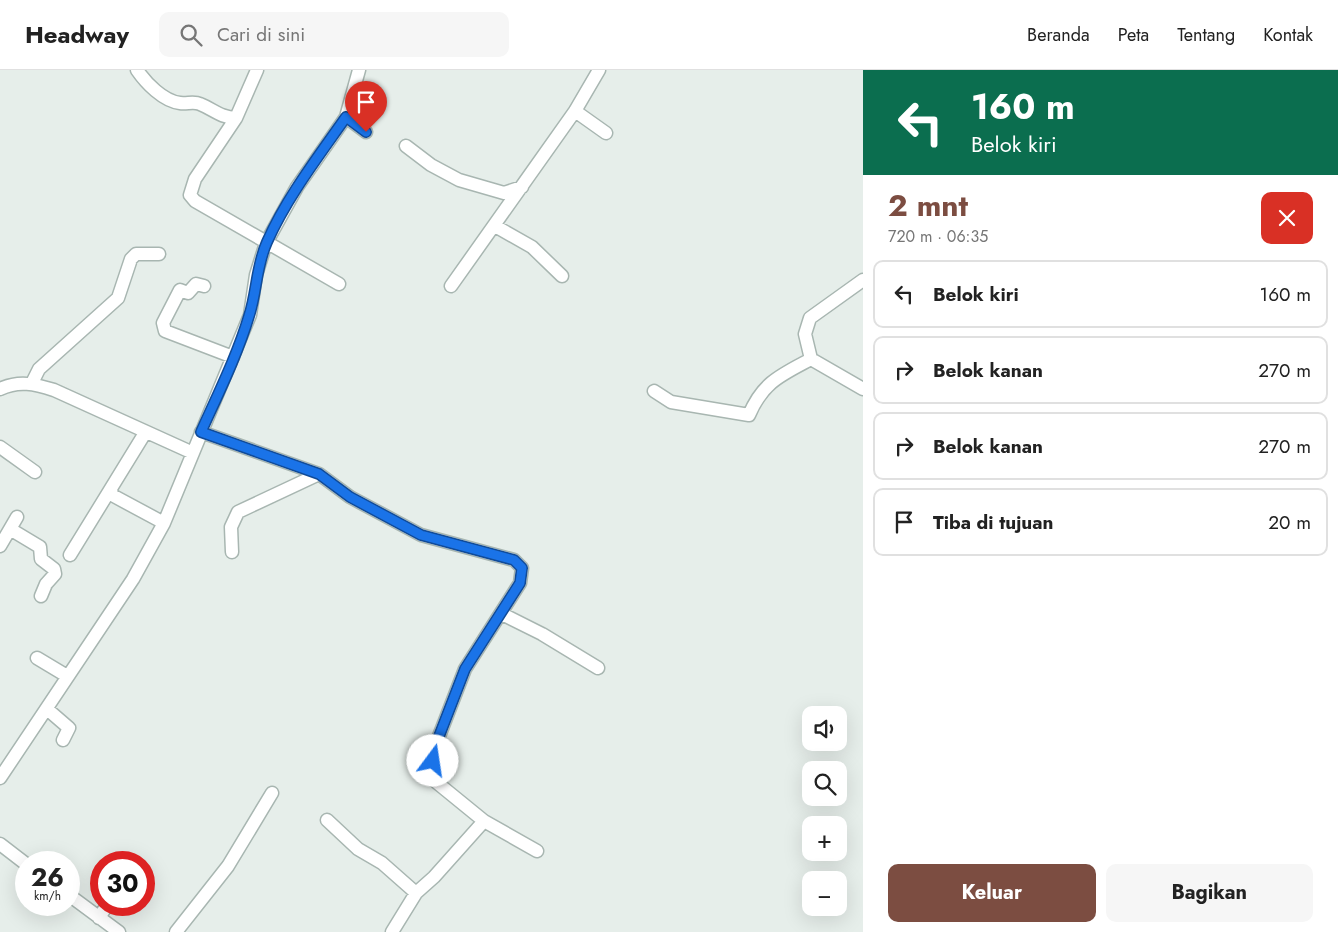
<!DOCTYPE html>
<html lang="id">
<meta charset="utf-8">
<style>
body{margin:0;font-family:Jost,sans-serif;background:#f6f6f6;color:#222;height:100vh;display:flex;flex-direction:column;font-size:19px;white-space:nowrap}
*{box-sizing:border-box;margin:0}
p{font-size:16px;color:#767676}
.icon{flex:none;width:28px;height:28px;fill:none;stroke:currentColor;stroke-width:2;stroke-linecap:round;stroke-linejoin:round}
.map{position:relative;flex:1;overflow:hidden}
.drawer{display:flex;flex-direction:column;background:#fff;width:475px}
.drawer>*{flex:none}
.hud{background:#0b6e4f;color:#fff;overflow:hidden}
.tools{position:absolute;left:802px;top:636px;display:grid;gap:10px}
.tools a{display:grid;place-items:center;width:45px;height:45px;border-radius:10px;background:#fff;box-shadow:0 5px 20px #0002;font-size:25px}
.speed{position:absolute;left:15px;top:781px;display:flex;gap:10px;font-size:25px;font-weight:700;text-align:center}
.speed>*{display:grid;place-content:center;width:65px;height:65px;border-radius:50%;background:#fff;box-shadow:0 5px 20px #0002;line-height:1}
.speed small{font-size:12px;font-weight:400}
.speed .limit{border:8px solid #d22;background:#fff;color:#111}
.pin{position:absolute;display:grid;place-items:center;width:42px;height:42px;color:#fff;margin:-51px -21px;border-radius:50% 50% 50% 0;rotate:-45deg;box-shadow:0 0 5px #0007}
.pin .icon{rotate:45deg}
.me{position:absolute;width:55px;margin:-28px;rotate:14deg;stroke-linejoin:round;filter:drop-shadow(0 0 4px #0008)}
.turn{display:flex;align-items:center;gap:18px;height:105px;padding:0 25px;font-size:22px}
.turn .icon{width:65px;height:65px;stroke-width:2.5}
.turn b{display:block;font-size:35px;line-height:42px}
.round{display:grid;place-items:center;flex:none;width:52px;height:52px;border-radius:10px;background:#f6f6f6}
.summary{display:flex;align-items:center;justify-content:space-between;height:85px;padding:0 25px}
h1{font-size:30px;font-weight:700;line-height:38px;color:#7c4d41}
.cta{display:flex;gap:10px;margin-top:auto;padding:10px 25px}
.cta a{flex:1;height:58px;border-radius:10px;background:#7c4d41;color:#fff;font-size:20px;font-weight:700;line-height:58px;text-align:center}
.cta a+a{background:#f6f6f6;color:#222}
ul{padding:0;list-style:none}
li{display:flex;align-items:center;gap:15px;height:68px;margin:0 10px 8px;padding:0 15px;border:2px solid #e0e0e0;border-radius:10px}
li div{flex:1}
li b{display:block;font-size:19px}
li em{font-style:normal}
header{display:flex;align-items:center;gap:30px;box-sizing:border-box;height:70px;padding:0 25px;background:#fff;border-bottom:1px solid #e0e0e0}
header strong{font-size:24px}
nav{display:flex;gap:28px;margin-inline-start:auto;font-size:18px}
.search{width:350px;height:45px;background:#f6f6f6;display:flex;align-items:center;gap:12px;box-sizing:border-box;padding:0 18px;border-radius:10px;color:#767676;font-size:19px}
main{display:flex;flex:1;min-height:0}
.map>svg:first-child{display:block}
</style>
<header>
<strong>Headway</strong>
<div class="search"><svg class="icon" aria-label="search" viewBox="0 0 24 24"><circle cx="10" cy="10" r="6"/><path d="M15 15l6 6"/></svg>Cari di sini</div>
<nav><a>Beranda</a><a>Peta</a><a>Tentang</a><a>Kontak</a></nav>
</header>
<main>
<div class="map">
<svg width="863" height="862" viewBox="0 0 863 862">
<rect width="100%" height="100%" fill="#e6eeea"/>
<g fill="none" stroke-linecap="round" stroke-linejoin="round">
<!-- minor casing -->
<g stroke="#a8b6b1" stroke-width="15">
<path id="minor" d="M137 0C146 13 163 31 180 33 187 34 194 31 200 34 215 40 219 47 236 48
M257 0 236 48 195 109 190 125 195 131 339 214
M575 41 606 63
M346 47 366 62
M406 76 431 95 459 110 504 123 522 117
M495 156 532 177 562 206
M863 210 810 248 805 264 811 289 863 319
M204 216 196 214 188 223 180 220 163 253 165 261 233 287
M451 216 575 41 599 0
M32 313 39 299 118 228 131 189 136 184H159
M0 319C19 310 35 314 54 320L193 383
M654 321 671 332 749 345C763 312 781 305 811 289
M201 362 319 404 350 427 421 465 514 490 522 498 520 513 465 599 436 674 430 707 484 751 537 781
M0 377 35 402
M111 419 112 425 164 453
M10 459 40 477 41 489 54 499 55 504 46 514 41 526
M0 476 17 447
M232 482 231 457 238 442 319 404
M70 485 145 363
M502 544 542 564 598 598
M37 588 67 606
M47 639 69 658 63 670
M0 708 133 509 164 453 250 245 256 205 266 173 297 117 346 47 359 0
M327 750 358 779 382 793 416 823
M0 774 26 794
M69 825 119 862
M99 848 107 835
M176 862 228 796 272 723
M392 862 416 823 434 807 484 751"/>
</g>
<!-- minor -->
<use href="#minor" stroke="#fff" stroke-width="12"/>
</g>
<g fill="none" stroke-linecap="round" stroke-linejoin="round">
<!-- route casing -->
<g stroke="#114b97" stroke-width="12">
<path id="route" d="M366 62 346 47C318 87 287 127 267 172 256 196 257 222 249 246 237 286 218 324 201 362L319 404 350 427 421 465 514 490 522 498 520 513 465 599 436 674 433 691"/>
</g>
<!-- route -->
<use href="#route" stroke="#1a73e8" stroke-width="9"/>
</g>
</svg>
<div class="tools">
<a><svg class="icon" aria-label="sound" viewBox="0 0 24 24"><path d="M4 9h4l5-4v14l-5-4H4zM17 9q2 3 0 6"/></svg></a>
<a><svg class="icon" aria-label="search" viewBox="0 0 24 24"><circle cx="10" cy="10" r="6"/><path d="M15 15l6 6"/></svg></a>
<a>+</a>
<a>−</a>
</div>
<div class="speed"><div>26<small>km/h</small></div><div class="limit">30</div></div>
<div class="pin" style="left:366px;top:62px;background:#d93025"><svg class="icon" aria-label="arrive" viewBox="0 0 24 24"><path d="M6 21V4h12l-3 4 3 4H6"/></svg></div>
<svg class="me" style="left:433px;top:691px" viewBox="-20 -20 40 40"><circle r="19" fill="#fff"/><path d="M0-13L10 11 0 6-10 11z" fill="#1a73e8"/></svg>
</div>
<section class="drawer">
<div class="hud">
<div class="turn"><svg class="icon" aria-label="left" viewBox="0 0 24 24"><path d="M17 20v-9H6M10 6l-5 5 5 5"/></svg><div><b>160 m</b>Belok kiri</div></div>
</div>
<div class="summary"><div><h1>2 mnt</h1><p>720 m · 06:35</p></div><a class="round" style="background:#d93025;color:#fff"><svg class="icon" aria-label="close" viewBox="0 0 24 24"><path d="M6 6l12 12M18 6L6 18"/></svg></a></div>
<ul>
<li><svg class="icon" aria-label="left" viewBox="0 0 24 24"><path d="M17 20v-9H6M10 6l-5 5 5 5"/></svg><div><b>Belok kiri</b></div><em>160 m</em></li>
<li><svg class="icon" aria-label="right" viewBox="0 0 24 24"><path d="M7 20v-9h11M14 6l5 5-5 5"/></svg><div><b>Belok kanan</b></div><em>270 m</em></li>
<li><svg class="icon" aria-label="right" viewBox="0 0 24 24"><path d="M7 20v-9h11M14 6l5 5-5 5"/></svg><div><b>Belok kanan</b></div><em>270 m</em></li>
<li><svg class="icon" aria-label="arrive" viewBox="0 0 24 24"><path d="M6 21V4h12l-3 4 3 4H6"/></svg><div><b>Tiba di tujuan</b></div><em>20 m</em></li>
</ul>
<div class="cta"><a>Keluar</a><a>Bagikan</a></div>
</section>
</main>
